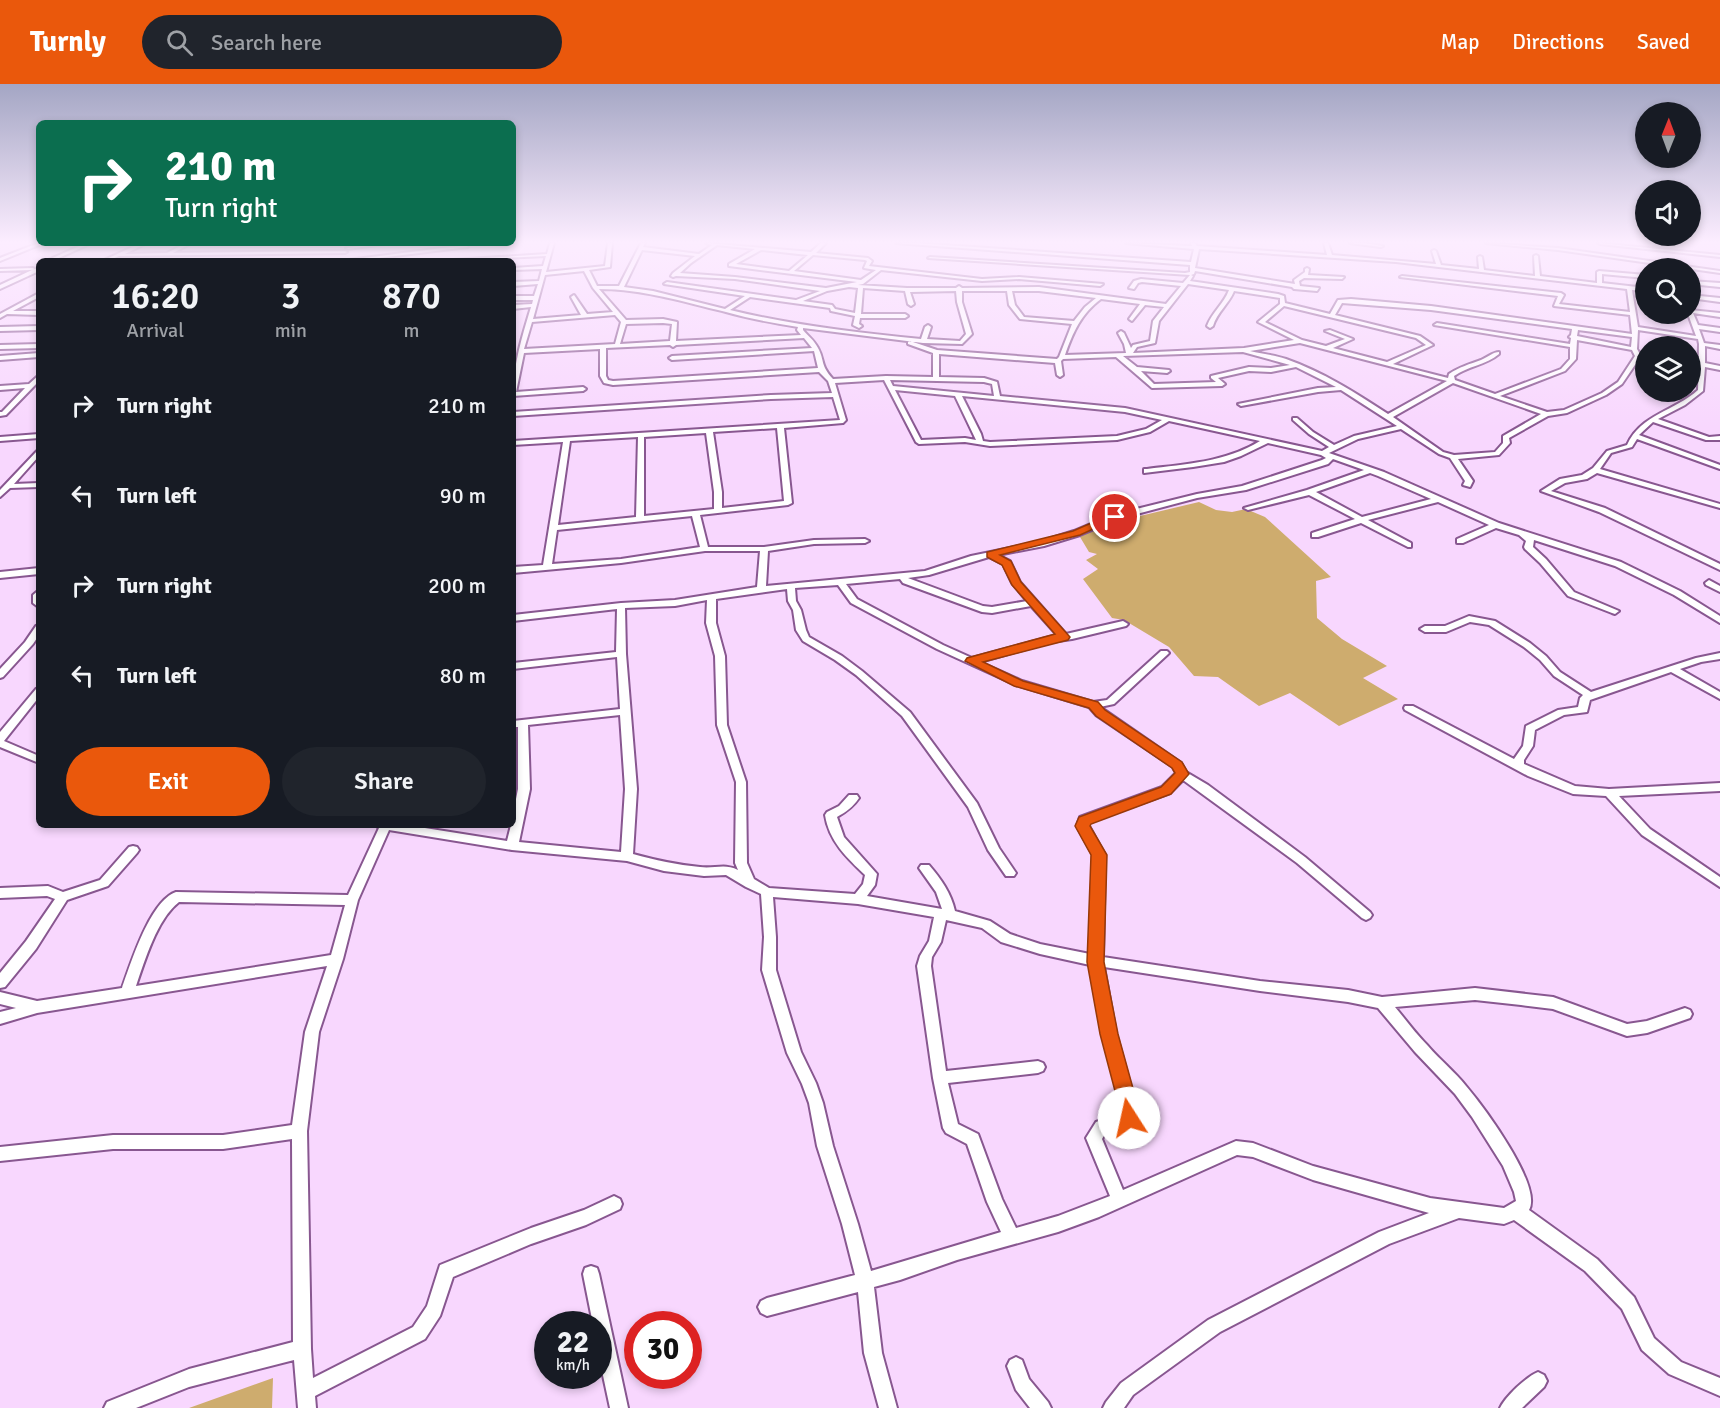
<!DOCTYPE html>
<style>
body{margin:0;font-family:Signika,sans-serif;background:#20242c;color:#f1f3f6;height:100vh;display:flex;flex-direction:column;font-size:22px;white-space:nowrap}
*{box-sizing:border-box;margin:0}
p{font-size:20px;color:#9ea1a6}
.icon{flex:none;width:33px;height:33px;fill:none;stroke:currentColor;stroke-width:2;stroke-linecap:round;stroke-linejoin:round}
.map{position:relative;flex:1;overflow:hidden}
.side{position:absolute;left:36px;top:174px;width:480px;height:570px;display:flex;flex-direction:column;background:#171b24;border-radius:9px;box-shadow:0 3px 9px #0003}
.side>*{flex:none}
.banner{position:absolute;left:36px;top:36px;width:480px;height:126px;border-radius:9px;box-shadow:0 3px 9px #0003;background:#0b6e4f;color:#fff;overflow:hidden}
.needle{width:39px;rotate:1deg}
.buttons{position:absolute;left:1635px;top:18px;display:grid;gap:12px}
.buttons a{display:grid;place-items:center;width:66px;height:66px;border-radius:50%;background:#171b24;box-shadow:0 3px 9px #0003;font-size:30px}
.speed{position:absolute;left:534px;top:1227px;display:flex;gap:12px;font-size:30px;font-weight:700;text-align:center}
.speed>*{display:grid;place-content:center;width:78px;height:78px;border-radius:50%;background:#171b24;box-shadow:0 3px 9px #0003;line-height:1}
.speed small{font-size:15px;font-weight:400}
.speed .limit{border:9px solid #d22;background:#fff;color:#111}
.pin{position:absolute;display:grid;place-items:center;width:51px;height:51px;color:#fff;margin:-26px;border:3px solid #fff;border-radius:50%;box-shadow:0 2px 6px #0007}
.me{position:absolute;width:66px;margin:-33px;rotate:350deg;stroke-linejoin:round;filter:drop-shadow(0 0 4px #0008)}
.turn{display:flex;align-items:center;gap:21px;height:126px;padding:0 30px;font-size:27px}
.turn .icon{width:78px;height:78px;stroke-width:2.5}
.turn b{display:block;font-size:42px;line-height:51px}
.eta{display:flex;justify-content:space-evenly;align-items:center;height:102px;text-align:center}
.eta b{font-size:36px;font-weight:600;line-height:42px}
.action{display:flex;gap:12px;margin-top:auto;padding:12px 30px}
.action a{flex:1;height:69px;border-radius:36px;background:#ea580c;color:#fff;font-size:24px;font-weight:600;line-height:69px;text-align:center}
.action a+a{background:#20242c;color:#f1f3f6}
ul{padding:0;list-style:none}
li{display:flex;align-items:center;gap:18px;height:90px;padding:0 30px}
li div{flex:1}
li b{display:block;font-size:22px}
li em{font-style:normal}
header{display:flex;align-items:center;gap:36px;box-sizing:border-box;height:84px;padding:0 30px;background:#ea580c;color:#fff}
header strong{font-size:28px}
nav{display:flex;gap:33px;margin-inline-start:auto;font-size:21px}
.search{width:420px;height:54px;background:#20242c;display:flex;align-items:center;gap:15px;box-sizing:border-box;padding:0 21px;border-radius:33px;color:#9ea1a6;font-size:22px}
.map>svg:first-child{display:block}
</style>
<header>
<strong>Turnly</strong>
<div class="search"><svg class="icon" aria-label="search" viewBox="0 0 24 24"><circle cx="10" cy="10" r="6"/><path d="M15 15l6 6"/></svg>Search here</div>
<nav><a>Map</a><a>Directions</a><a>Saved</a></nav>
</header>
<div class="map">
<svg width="1720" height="1324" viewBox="0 0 1720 1324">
<rect width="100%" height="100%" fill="#f8d7fe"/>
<!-- green -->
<path fill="#ceac6e" d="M1199 418 1216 426 1232 428 1246 425 1265 433 1331 493 1316 497 1317 534 1342 555 1387 582 1363 594 1398 615 1339 642 1290 609 1259 622 1218 593 1194 592 1169 563 1124 536 1112 534 1083 495 1098 485 1086 476 1097 470 1089 468 1080 453 1102 441Z
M273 1294 272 1324H189Z"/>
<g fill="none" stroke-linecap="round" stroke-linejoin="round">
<!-- minor casing -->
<g stroke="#885790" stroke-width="4">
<path id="minor" d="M38 159H44L0 177V174Z
M86 159H92L52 177H46Z
M141 159H147L125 170 167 169 186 159H192L173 169 345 167 347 168 345 169 119 172 108 177H102Z
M379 159H392L348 165 346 164Z
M481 159H507L508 160 506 161Z
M550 159H554L546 188 605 182 608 159H612L610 183 589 186 597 202H619L641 159H645L643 163 699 170 712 161 706 159 811 168 821 159H826L816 169 868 174 872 177 869 182 982 195 1019 193 1103 200 1100 202 1019 195 982 197 881 186 863 200 858 201 907 204H956L959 202 962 204 1039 203 1166 220 1181 202 1142 198 1138 199 1134 205 1129 204 1134 197 1141 195 1183 199 1190 191 928 174 930 173 1185 189 1190 188V181L896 159H915L1191 178 1194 165 1126 159 1192 162 1191 159H1195L1197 162 1327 171 1324 159H1328L1332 171 1436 180 1432 167 1434 166 1436 167 1441 181 1479 185 1478 173 1480 172 1482 173 1484 186 1535 192 1534 172 1536 171 1538 172 1540 192 1597 199V188L1599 187 1646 191V194L1602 190V199L1646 204V207L1632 206 1638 243 1696 252 1688 230H1690V226L1720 229V233L1693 229 1698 241 1720 244V248L1699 245 1704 259 1720 261V265L1705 262V279L1720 282V286L1705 283 1703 307 1685 321 1658 335 1709 353 1720 352V356H1706L1653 338 1639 351 1720 381V385L1637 355 1632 363 1611 369 1600 385 1720 420V424L1597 389 1587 395 1565 399 1551 407 1605 424 1720 480V486L1599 428 1541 407 1560 395 1582 391 1593 384 1607 367 1627 361C1641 330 1675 327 1698 306L1699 260 1698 255 1638 246 1637 265 1641 272 1622 300 1606 311 1567 329 1548 332 1509 354 1510 359 1499 371 1458 375 1473 397 1470 403 1463 401 1465 397 1450 374 1439 370 1401 345 1358 355 1329 369 1384 388 1499 439 1621 478 1680 507 1720 532V539L1674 511 1615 482 1534 456 1533 463 1546 475 1574 508 1619 527 1615 530 1612 529 1568 512 1540 479 1525 465 1524 463 1526 457 1519 451 1496 444 1463 459H1457V455L1489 441 1438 418 1368 436 1411 459V463H1408L1361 439 1318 453H1312V449L1355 435 1309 411 1248 426 1244 424 1307 406 1364 386 1333 375 1328 380 1246 406 1197 414 1118 435 1080 451 1044 462 998 471 1010 477 1020 498 1066 550 1123 537 1128 540 1126 542 1072 555 1051 558 980 578 1022 597 1093 618 1107 616 1161 567H1167L1169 569 1167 571 1114 620 1100 623 1181 679 1186 688 1208 701 1305 773 1370 828 1372 831 1370 834 1366 836 1362 834 1297 779 1183 696 1170 709 1089 738V742L1105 771 1103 873 1260 897 1348 906 1382 913 1475 904 1553 913 1627 940 1647 937 1685 924 1690 926 1692 930 1690 934 1647 949 1627 952 1553 925 1521 921 1475 916 1395 923C1406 936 1416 950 1428 962 1440 976 1455 988 1466 1002 1483 1022 1543 1102 1529 1126L1597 1175 1634 1213 1654 1254 1681 1278 1720 1294V1312L1669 1290 1642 1266 1622 1225 1585 1187 1514 1136 1504 1140 1459 1134 1389 1160 1220 1248 1133 1311 1124 1324H1103L1106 1318 1121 1299 1208 1236 1379 1148 1429 1129 1313 1096 1253 1073 1237 1071 1099 1133 1058 1148 957 1176 900 1196 874 1203 882 1269 897 1324H879L864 1269 858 1208 767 1232 761 1229 758 1223 761 1217 767 1214 855 1191 842 1140 817 1062 809 1019 802 1000 787 969 762 886 764 853 761 810 746 803 726 791 704 792 664 787 627 777 512 766 389 746 358 816 343 875 319 948 307 1047 311 1265 313 1294 413 1243 427 1222 440 1181 531 1144 584 1126 614 1112 620 1115 622 1120 620 1125 586 1141 531 1160 453 1193 440 1232 425 1255 315 1312 316 1324H298L294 1276 189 1303 136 1324H104L107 1318 189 1285 293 1258 292 1055 223 1065H113L0 1077V1063L113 1051H223L292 1041 305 948 327 882 37 929 0 940V928L16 924 0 920V908L37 917 122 904C131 879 150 817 176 808L348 811 379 744 375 741H406L507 757 511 741H513V730L518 705V643H513V637L620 625 617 573 513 585V579L616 568 617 525 513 537V531L621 519 675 516 757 503 760 467H705L621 479 513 489V483L543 481 563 358 513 361V357L840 336 833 313 771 315 513 332V328L771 311 832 309 828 297 819 288 613 301 604 299 600 292V265L524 269 516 308 583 303 586 305 583 307 513 312C513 281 522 253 531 223L513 225V221L532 220 533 216H513V212H534L538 200 513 202V198L539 197 542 185 513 186V184L543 182 546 172 438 177 547 170ZM717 161 755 165 729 180V182L857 198 826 204 735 193 680 189 691 179ZM1199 165 1396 178 1627 205 1630 228 1559 220 1564 211 1561 209 1402 192 1400 193 1558 212 1554 222 1630 231 1632 250 1431 222 1351 215 1338 216 1330 230 1285 219 1284 212 1278 210 1190 197 1193 192 1191 191 1194 190 1195 187 1292 203 1294 205 1317 207 1319 204 1300 202 1299 197 1304 194 1342 195 1344 193 1308 191 1309 185 1307 184 1305 185V188L1294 196 1295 200 1195 184ZM642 166 695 172 673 189 671 192 673 193 676 192 735 195 820 207 796 216 667 198 664 200 745 212 725 225 653 207 624 203ZM761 166 808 171 789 187 736 180ZM813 171 865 176 867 177 864 184 876 186 861 196 794 187ZM584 187 593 204 613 228 587 230 574 211 571 213 581 231 533 235 545 191ZM1188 200 1229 206C1224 220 1212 228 1207 242L1210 244 1213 242C1217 228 1229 220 1234 207L1280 214V220L1258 238 1294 256 1244 264 1133 269 1137 263 1155 259 1159 237ZM849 203 858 204 855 229 835 225 832 221 803 217 827 207ZM863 204 905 207 908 220 911 222 914 220 910 208 956 207 957 218 966 250 960 257 927 255 931 243 928 241 925 243 921 255C857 249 792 241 730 226L750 213 830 224 831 227 855 232 853 241 859 244 862 242 859 240 860 234H905L908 232 905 230H861ZM599 205C643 205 684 218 726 228 750 235 774 239 798 243L797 246 801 251 676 257 677 238 663 235 626 236ZM962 207H1007L1009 221 1020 235 1072 240 1059 273 1057 275 937 266 910 257 908 258V260L933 269V293L886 292 833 295C820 281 825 277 818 264 814 256 808 252 803 246V244L923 259 962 260 972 250 962 218ZM1012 207H1039L1096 214 1085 223 1074 237 1024 233 1015 221ZM1101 215 1140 220 1129 235 1132 237 1145 221 1164 223 1153 237 1150 257 1133 261 1131 264 1124 249 1121 247 1118 249 1124 260 1126 269 1065 271C1073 248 1081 230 1101 215ZM1342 219 1431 226 1572 245 1571 251 1569 253 1571 254 1570 260 1437 239 1434 241 1570 263V275L1561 285 1495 310 1455 296 1454 292C1468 282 1486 281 1499 270V268C1493 268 1488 273 1481 276 1470 280 1459 283 1449 290L1448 294 1393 280 1433 261 1420 252 1335 231ZM1284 222 1416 254 1426 261 1387 278 1333 264 1353 255 1330 246 1325 247 1345 255 1326 262 1302 256 1265 238ZM615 231 621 238 615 260 524 265 532 238ZM663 239 672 240 670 257 620 260 626 240ZM1578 246 1632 253 1631 263 1577 252ZM804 254 812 264 672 272 669 274 672 276 814 267 818 284 613 297 608 296 606 292V264L670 261 673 263 676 261ZM1577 256 1632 266 1635 272 1618 298 1602 309 1564 326 1547 328 1500 312 1565 287 1576 275ZM1300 259 1447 297 1388 330C1356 309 1323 288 1286 275 1275 271 1262 270 1250 267ZM1243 268 1290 281 1271 284 1249 283 1211 292V294L1216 298 1154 300 1141 287 1167 289 1170 287 1169 286 1137 283 1123 272ZM939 270 1055 279 1057 291 1060 293 1063 291 1061 277 1063 275 1116 273 1152 304 1222 302 1225 300 1218 294 1249 287 1271 288 1296 283 1336 303 1318 304 1238 320 1241 322 1318 308 1341 306 1397 342 1354 352 1334 361 1313 348 1297 334H1293V336L1309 350 1329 363 1322 367 1125 324 1000 312 997 298 984 294 939 293ZM884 296 916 358 919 360 965 358 990 362 1117 356 1150 348 1169 337 1260 357C1226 378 1186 380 1147 385H1144V389L1193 383 1224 378 1241 372 1268 359 1321 371 1326 374 1322 376 1242 402 1197 410 1112 431 1074 447 1039 458 971 472 925 487 766 502 768 467 814 460 865 459 869 457 865 455 814 456 764 463H708L700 431 788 421 792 419 784 344 843 339 846 336 835 299ZM890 296 984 298 992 300 994 312 893 302ZM1453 299 1541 330 1503 352V359L1495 368 1454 371 1443 368 1393 333ZM895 306 955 312 976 356 965 354 921 356ZM962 312 1125 328 1162 336 1146 345 1117 352 990 358 983 357 981 350ZM777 344 784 417 722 424V408L713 348ZM706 349 714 408V425L644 432V353ZM638 353 636 433 558 441 570 357ZM1370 389 1378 392 1431 415 1362 433 1316 408ZM692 432 700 463 621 475 552 480 557 446ZM989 473 1003 480 1012 499 1027 517 992 523 983 522 908 494 929 491ZM900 495 903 499 982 528 992 529 1031 522 1057 551 972 574 943 561 857 515 846 500ZM838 501 851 519 937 565 1016 601 1089 623 1096 631 1173 683 1176 689 1162 703 1080 733 1077 742 1093 771 1090 870 1040 860 1010 850 990 837 955 827C951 809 941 795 929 781H921L919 784 936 808 942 825 867 812 875 801 877 790 844 753 837 733C846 728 853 723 859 714L857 711H849L839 722 827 728 825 731C829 757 847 774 865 791L863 800 855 810 769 804 754 795 747 779 746 698 727 641 725 572 716 539V515L787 505 788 517 793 526 796 546 803 557 835 576 856 591 902 632 968 723 988 766 1006 792H1014L1016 789 999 764 977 719 910 628 862 587 842 572 809 553 806 546 801 526 796 517 795 504ZM707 516 706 539 715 572 717 641 736 698 735 779 738 786C725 779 714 785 700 783 677 781 655 776 633 770L637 705 626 570 625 524 675 522ZM620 631 625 705 621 768 519 758 530 705 528 641ZM773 813 858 820 934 833 929 857 920 872 917 882 933 994 943 1044 946 1049 967 1060 987 1118 1001 1148 871 1187 858 1140 833 1062 823 1019 816 999 801 968 776 886V853ZM179 818 345 821 331 871 136 902C145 876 157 835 179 818ZM946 836 982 844 1001 858 1040 870 1090 881 1102 949 1123 1026 1122 1029 1096 1038 1086 1054 1110 1112 1058 1132 1016 1144 1002 1115 978 1050 958 1040 948 999 1038 989 1043 987 1045 983 1043 979 1038 977 946 987 931 882 932 873 941 858ZM1104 883 1260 907 1348 918 1378 924 1415 968 1455 1010 1472 1033 1503 1082 1514 1108 1516 1117 1504 1124 1430 1114 1313 1082 1253 1059 1236 1057 1123 1106 1102 1055 1106 1048 1134 1038 1137 1026 1116 949Z
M1350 159H1364L1383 162 1381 163Z
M1486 159 1558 164 1720 187V189L1558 166Z
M1598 159 1720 171V173L1600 160Z
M466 161 468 163 354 177H340Z
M33 184 35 185 39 184V187L0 205V201L32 186 0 187V185Z
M1690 197 1720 199V203L1690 200Z
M39 209V213L13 227H39V231L7 230 0 234V230Z
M1690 211 1720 214V218L1690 214Z
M39 242V246L0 247V243Z
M39 260V264L0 265V261Z
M39 269V273L0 276V272Z
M39 291V297L6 331 0 332V328H2L25 304 0 306V302L29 300Z
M39 350V354L0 357V353Z
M39 366V372L14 400 39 399V403L10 404 0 413V406L37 367Z
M39 484V490L0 494V488Z
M1709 496 1720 502V508L1706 501 1705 499Z
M39 506V521L37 522 33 519V511Z
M1469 532 1495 537 1530 559 1546 572 1560 588 1591 608 1696 574 1720 569V575L1701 578 1680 585 1720 608V615L1671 588 1590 616 1587 628 1564 631 1535 646 1533 662 1524 676V680L1575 702 1609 705 1720 699V707L1619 712 1650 745 1720 793V803L1642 751 1606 712 1573 710 1528 692 1405 626 1404 624 1405 622H1413L1514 675 1523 662 1526 642 1558 626 1578 623 1580 614 1583 611 1554 592 1540 576 1524 563 1489 541 1470 538 1446 548H1425L1420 545 1425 542H1445Z
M39 541V551L33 560 3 593 0 594V585L25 558 36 542Z
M39 604V613L4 657 39 672V679L0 663V648L36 605Z
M133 762 137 763 139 766 137 769 108 802 67 816 36 865 5 903 0 904V889L26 857 55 815 47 812 0 814V804L48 802 63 808 100 796 129 763Z
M591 1182 597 1184 599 1190 628 1324H610L598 1268V1240H593L583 1190 585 1184Z
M1016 1273 1022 1276 1029 1295 1048 1318 1051 1324H1030L1016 1306 1007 1282 1010 1276Z
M1538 1288 1544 1291 1547 1297 1544 1303 1522 1324H1500C1505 1313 1526 1293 1538 1288Z"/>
</g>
<!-- minor -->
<use href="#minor" fill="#fff" fill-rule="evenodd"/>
</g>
<!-- sky -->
<linearGradient id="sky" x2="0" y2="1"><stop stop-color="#a4a6c4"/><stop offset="0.46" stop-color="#fcedff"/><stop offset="1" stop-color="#fcedff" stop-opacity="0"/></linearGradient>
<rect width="1720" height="344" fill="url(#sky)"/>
<!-- route -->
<path fill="#ea580c" stroke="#983908" stroke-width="1.5" d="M1112 430 1120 433 1080 451 1000 471 1011 477 1021 498 1070 553 1068 556 983 578 1023 597 1098 618 1105 626 1182 678 1189 690 1171 710 1091 740 1090 742 1107 771 1104 878 1118 950 1139 1026 1136 1040 1129 1042 1122 1040 1119 1034 1120 1026 1100 950 1087 878 1091 771 1075 742 1079 733 1161 703 1175 689 1172 684 1096 632 1089 624 1014 602 965 577 967 574 1055 550 1012 501 1002 481 987 473V468L1073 447Z"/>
</svg>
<div class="buttons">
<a><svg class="needle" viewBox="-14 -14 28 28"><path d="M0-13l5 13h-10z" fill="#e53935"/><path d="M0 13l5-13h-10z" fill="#9ea1a6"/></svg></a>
<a><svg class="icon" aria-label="sound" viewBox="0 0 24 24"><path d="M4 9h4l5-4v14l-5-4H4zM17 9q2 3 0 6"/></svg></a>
<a><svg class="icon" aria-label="search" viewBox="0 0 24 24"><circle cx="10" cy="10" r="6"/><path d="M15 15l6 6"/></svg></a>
<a><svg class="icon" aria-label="layers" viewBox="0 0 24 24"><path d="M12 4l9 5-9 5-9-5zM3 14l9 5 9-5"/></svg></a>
</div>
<div class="speed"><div>22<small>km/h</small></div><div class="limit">30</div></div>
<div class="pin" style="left:1115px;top:433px;background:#d93025"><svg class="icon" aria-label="arrive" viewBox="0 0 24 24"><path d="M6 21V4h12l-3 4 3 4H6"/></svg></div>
<svg class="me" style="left:1129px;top:1034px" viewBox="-20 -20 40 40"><circle r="19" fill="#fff"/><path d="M0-13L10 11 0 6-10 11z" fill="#ea580c"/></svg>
<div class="banner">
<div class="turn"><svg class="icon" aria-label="right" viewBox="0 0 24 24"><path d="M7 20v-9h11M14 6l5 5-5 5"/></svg><div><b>210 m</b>Turn right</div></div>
</div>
<section class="side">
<div class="eta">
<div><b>16:20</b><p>Arrival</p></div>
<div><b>3</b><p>min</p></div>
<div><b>870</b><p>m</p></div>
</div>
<ul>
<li><svg class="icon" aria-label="right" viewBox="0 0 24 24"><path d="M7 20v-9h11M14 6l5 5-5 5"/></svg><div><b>Turn right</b></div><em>210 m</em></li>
<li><svg class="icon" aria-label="left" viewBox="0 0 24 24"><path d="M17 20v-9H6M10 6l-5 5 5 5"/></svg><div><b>Turn left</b></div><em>90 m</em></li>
<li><svg class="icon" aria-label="right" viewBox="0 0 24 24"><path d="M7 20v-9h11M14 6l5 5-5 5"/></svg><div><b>Turn right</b></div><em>200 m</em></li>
<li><svg class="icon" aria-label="left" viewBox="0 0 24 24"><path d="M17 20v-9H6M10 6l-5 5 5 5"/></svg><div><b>Turn left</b></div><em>80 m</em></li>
</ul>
<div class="action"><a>Exit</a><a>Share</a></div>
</section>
</div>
